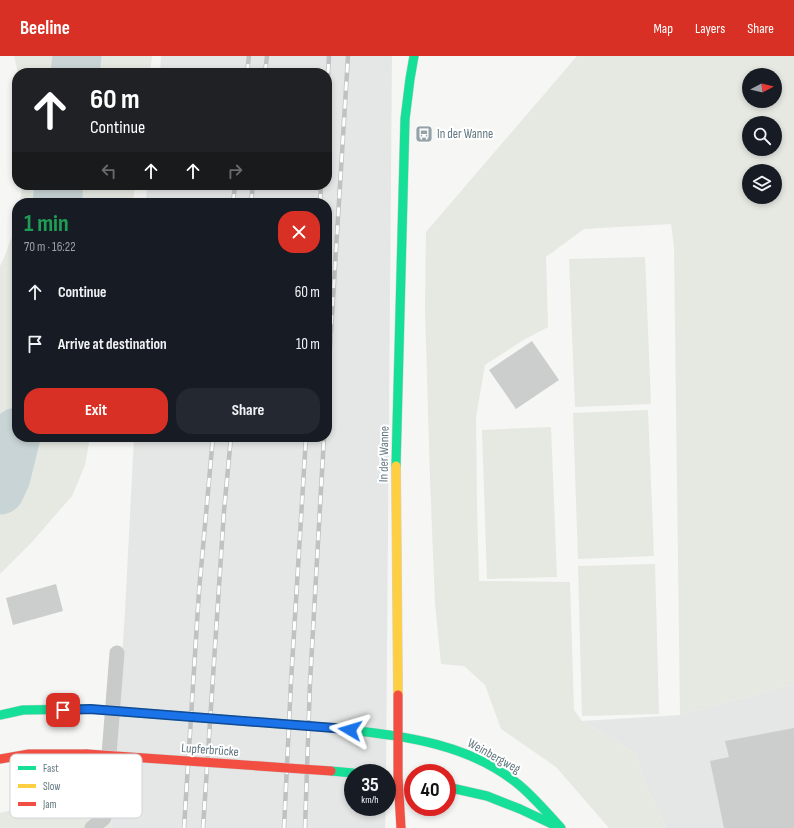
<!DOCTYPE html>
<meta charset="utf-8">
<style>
body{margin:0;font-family:"Sofia Sans Condensed",sans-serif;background:#242831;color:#f1f3f6;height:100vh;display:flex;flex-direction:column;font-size:15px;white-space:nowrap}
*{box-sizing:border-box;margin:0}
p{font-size:13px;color:#9ea1a6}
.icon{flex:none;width:22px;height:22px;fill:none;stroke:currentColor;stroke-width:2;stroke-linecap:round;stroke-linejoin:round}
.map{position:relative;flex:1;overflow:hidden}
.panel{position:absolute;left:12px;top:142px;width:320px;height:244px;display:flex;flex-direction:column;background:#171b24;border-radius:16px;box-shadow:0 2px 6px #0003}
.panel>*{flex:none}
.top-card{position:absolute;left:12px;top:12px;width:320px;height:122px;border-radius:16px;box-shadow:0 2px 6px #0003;background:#202124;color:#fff;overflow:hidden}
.needle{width:26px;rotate:83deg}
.controls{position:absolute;left:742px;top:12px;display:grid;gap:8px}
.controls a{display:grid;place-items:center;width:40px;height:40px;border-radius:50%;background:#171b24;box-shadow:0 2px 6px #0003;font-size:20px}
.speed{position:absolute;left:344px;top:708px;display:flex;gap:8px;font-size:20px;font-weight:700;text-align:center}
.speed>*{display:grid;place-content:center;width:52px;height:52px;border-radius:50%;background:#171b24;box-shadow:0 2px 6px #0003;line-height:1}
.speed small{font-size:10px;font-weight:400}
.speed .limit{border:6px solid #d22;background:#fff;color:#111}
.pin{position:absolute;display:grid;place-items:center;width:34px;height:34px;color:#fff;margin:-17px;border-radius:8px;box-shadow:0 2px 6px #0006}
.me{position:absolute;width:44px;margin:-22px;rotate:277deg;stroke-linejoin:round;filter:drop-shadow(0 0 3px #0008)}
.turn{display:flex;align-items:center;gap:14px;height:84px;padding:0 12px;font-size:18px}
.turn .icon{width:52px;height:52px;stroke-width:2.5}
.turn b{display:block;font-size:28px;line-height:34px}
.lanes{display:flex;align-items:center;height:38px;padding:0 12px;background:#0003;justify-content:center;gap:20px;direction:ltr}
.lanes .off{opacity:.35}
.round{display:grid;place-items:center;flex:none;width:42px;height:42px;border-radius:16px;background:#242831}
.head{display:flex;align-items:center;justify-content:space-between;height:68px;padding:0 12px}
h1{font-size:24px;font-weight:700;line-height:30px;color:#1e9e55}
.action{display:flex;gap:8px;margin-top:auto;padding:8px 12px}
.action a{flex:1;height:46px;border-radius:16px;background:#d93025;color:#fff;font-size:16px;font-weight:700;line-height:46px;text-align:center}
.action a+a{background:#242831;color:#f1f3f6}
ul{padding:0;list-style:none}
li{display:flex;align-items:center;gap:12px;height:52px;padding:0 12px}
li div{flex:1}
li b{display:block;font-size:15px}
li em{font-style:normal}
header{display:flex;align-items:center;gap:24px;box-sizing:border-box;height:56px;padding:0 20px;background:#d93025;color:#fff}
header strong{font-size:19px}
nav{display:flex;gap:22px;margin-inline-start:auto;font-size:14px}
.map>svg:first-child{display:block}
</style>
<header>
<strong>Beeline</strong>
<nav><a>Map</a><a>Layers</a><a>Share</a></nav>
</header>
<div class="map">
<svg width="794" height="772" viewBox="0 0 794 772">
<rect width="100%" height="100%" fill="#f6f6f5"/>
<!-- built -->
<path fill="#e5e7e6" d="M161 0H392L386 717H353V751H386L385 772H111L125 555 134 381H327V147H146L147 129H327V17H160Z
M794 628V772H666L646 729 635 697 582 665 680 659Z"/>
<!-- green -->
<path fill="#e6e8e2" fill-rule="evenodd" d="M14 0H152L150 17H18Z
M577 0H794V628L680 659 674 191 671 168 584 173 546 201 548 271 525 283 485 309 476 361 477 450 479 525 570 526 574 654 582 665 635 697 646 729 666 772H609L556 711 501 673 485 629 464 610 441 608 435 548 430 423 425 253 426 176ZM749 19H775V45H749ZM749 67H775V93H749ZM749 115H775V141H749Z
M22 129H135L133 147H20Z
M17 166V381H90L85 409 72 440 32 486 0 518V210L4 202Z
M645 201 651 348 575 351 569 203Z
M648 354 654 500 578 503 573 357Z
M551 371 557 521 487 523 482 374Z
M655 508 659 658 582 660 578 510Z
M65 741 113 747 111 772H0V757Z"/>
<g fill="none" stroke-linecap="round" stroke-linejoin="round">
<!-- river -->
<path stroke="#c8d4d5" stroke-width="49" d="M75 17 77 0
M57 147 59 129
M0 434 6 421 17 376"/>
</g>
<!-- building -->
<path fill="#cccece" d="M532 285 559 324 516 353 489 314Z
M56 528 63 555 13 569 6 542Z
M794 672V772H724L710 705 729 701 725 685Z"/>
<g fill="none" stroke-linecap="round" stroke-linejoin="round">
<!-- fast casing -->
<g stroke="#d2d3d3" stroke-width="10">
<path id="fast" d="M396 410 405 63 410 23 414 0
M0 659 23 654 90 653
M334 672C399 680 465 685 518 728 534 741 547 757 561 772
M331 715 353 717
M447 731 487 740 520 753 552 768"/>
</g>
<!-- slow casing -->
<g stroke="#d2d3d3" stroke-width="10">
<path id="slow" d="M396 410 398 639"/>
</g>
<!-- jam casing -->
<g stroke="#d2d3d3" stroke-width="10">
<path id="jam" d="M398 639V721L401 772
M0 703 29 698H87"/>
</g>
<!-- lane -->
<path stroke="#c9cbcb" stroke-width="15" d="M92 772 104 762 117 597"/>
<!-- fast -->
<use href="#fast" stroke="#16e098" stroke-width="9"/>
<!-- slow -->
<use href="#slow" stroke="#ffcf43" stroke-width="9"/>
<!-- jam -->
<use href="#jam" stroke="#f24e42" stroke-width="9"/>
<!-- rail casing -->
<g stroke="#c0c1c2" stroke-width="4.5">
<path id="rail" d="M247 17 249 0
M265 17 267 0
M327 35 329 0
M233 147 235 129
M251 147 253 129
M320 147 321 129
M327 340 348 0
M184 772 199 535 213 381
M203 772 224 455 231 381
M284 772 291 626 306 381
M305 772 310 627 324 381"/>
</g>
<!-- rail -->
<use href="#rail" stroke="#fff" stroke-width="3" stroke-dasharray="9" stroke-linecap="butt"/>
<!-- fast-bridge casing -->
<g stroke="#d2d3d3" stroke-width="10" stroke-linecap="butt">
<path id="fast-bridge" d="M90 653 334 672"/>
</g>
<!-- jam-bridge casing -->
<g stroke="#d2d3d3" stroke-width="10" stroke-linecap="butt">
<path id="jam-bridge" d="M87 698 331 715"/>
</g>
<!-- fast-bridge -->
<use href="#fast-bridge" stroke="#16e098" stroke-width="9"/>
<!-- jam-bridge -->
<use href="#jam-bridge" stroke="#f24e42" stroke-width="9"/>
</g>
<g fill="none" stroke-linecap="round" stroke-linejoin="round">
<!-- route casing -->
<g stroke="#114b97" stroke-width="10">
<path id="route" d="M63 654 90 653 334 672 350 674"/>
</g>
<!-- route -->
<use href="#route" stroke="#1a73e8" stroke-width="7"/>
</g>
<!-- icons -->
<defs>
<g id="bus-square" transform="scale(0.9)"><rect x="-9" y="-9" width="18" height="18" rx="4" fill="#95a3a9" stroke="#fff"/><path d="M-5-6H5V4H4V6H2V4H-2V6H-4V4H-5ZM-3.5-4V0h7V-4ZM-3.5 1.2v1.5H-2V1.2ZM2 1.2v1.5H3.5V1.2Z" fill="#fff"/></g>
</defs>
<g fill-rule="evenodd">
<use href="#bus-square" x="424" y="78"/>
</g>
<g text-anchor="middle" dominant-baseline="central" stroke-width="4" stroke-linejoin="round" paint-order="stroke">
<!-- poi labels -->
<g font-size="13" fill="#617780" stroke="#fff" text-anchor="start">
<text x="437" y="78">In der Wanne</text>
</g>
<!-- street labels -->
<g font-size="13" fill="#617780" stroke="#fff">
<text transform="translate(384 398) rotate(-89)">In der Wanne</text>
<text transform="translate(210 694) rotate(4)">Lupferbrücke</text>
<text transform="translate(494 700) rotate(29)">Weinbergweg</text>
</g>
</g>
<!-- legend -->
<rect x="10" y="698" width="132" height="64" rx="6" fill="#fff" stroke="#d0d6d9" stroke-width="1"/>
<rect x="18" y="710" width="18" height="4" fill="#16e098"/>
<rect x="18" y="728" width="18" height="4" fill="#ffcf43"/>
<rect x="18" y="746" width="18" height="4" fill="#f24e42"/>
<g font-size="11" fill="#617780">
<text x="43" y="716">Fast</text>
<text x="43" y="734">Slow</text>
<text x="43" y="752">Jam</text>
</g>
</svg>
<div class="controls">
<a><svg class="needle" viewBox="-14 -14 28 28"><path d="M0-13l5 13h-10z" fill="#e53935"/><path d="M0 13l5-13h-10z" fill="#9ea1a6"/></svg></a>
<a><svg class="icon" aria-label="search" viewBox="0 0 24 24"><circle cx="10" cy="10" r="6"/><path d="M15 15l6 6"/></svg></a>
<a><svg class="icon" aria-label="layers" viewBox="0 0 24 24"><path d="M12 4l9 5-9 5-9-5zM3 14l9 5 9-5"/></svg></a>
</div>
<div class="speed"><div>35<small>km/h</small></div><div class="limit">40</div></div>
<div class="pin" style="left:63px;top:654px;background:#d93025"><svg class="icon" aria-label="arrive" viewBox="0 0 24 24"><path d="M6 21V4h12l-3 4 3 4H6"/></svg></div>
<svg class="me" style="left:350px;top:674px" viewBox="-20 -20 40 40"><path d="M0-17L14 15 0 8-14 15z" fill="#1a73e8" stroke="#fff" stroke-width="4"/></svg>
<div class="top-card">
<div class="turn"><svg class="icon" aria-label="ahead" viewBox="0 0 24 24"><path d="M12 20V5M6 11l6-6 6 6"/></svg><div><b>60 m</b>Continue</div></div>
<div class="lanes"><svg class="icon off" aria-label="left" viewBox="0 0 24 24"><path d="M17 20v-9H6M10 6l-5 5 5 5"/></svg><svg class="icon" aria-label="ahead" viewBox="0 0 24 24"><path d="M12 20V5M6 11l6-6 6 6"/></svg><svg class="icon" aria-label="ahead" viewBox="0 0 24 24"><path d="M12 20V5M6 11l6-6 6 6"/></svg><svg class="icon off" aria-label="right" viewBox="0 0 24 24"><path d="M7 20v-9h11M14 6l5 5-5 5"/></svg></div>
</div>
<section class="panel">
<div class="head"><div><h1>1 min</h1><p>70 m · 16:22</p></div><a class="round" style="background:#d93025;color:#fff"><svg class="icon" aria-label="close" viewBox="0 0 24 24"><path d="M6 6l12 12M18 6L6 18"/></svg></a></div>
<ul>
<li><svg class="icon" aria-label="ahead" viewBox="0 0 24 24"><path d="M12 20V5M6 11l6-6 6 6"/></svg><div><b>Continue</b></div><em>60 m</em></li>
<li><svg class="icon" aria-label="arrive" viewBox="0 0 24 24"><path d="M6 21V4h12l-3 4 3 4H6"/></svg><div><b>Arrive at destination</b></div><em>10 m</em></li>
</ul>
<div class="action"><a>Exit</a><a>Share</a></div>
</section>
</div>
